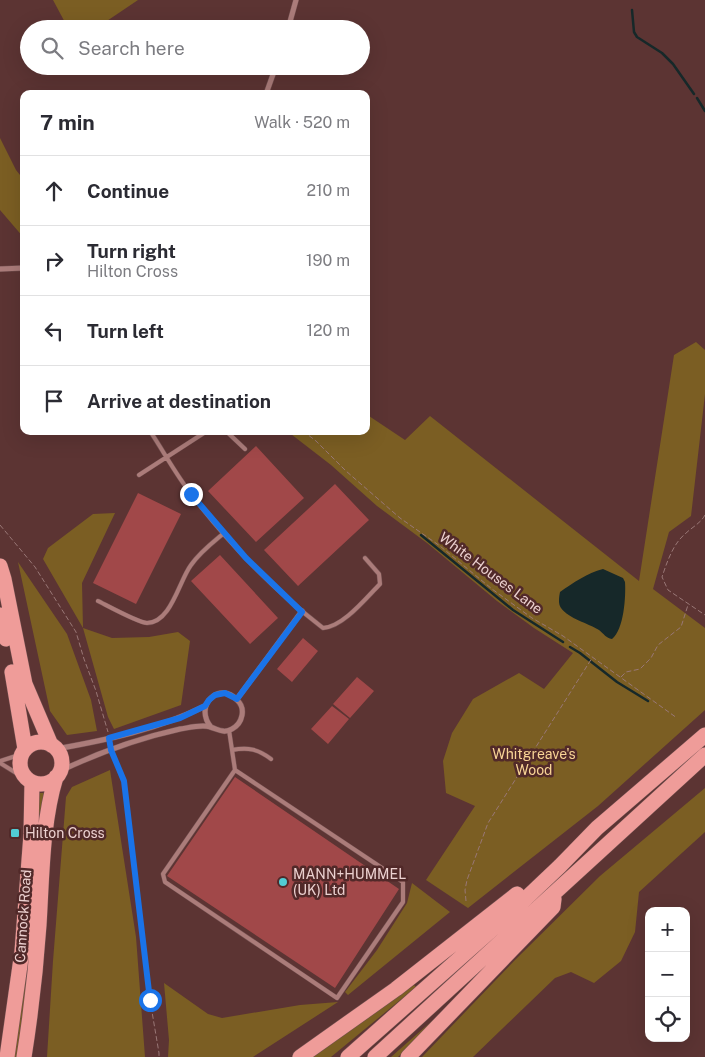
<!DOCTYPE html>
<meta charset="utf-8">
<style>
:root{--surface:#fff;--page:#f2f2f3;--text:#2b2b33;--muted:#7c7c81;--line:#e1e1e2}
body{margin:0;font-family:"Public Sans",sans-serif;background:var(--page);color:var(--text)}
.controls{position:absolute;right:15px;bottom:15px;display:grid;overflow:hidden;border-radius:10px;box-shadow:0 5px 20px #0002}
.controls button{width:45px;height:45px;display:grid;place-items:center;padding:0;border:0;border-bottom:1px solid var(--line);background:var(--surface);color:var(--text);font:25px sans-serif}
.stop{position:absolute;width:15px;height:15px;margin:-11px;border:4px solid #1a73e8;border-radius:50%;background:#fff}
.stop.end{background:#1a73e8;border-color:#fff;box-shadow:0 1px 5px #0008}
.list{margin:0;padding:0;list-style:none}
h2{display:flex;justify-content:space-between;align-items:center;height:65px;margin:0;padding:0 20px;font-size:21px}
h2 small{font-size:16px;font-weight:400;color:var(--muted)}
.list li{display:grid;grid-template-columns:32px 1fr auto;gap:15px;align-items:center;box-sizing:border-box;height:70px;padding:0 20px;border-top:1px solid var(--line)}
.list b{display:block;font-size:19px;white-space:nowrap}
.list p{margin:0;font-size:16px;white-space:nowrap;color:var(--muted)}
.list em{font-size:16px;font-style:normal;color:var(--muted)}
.icon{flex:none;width:28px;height:28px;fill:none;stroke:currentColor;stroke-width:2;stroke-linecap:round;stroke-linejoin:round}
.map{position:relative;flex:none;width:705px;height:1057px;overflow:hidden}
.search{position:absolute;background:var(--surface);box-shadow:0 5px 20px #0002;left:20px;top:20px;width:350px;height:55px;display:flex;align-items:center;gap:12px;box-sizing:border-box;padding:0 18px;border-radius:28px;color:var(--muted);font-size:19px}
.panel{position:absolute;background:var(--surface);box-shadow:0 5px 20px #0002;left:20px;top:90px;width:350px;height:345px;border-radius:10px}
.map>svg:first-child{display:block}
</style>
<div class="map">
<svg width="705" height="1057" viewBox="0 0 705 1057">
<rect width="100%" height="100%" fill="#5c3433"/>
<!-- green -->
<path fill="#7b5e23" d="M53,0H138L95,29L68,28Z
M0,138L16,170L24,180V238L0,210Z
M696,342L705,350V394L691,516L669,532L653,589L705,628V710L598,806L468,908L426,880L475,806L446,793L443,761L452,733L473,699L519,673L544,689L573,653L534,628L497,601L427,543L377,506L331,465L287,431H366V414L405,440L430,416L639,581L674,355Z
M115,513L82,583L83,628L112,638L149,637L178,632L190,641L181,705L114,729L108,717L83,628L43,559L48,548L93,514Z
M18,562L67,634L91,700L97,731L67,735L50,711Z
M110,770L136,937L145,1057H47L53,961L66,797L72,787Z
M705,788V832L639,892L635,932L621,961L594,983L571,972L555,978L473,1057H422L516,959L600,876Z
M36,793H46L19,1057H13Z
M412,883L450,912L348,995L345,992L377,950L407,903Z
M164,983L208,1014L222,1018L300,1005L338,1002L253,1057H168L169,1040Z
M414,985L416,987L331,1057H313Z
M433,1020L435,1021L398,1057H391Z"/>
<!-- water -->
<path fill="#162829" d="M603,569L623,578L625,582C626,596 624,630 612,639C606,638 604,634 599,630C588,623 569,619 561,608C558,604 559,597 560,592C573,583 587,573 603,569Z"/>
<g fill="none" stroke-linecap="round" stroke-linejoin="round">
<!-- stream -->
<path stroke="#162829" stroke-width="2.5" d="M632,10L634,32L637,37L662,53L673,64L694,94
M697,98L705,111
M421,535L513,610L563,642
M570,647L580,653L617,682L648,701"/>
</g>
<!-- building -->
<path fill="#a14849" d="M256,446L304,498L256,542L208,491Z
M335,484L369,520L298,586L264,550Z
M138,493L181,514L136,604L93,583Z
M220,555L278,618L250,644L191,581Z
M303,638L318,651L292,682L277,669Z
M357,677L374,691L350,718L333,704Z
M332,706L349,719L328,744L311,729Z
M235,777L399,889L335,988L167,876Z"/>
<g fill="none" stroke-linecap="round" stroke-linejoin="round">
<defs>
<path id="lane" d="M150,431C164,452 176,475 192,495C228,543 275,591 323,628C343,627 366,598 380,584L379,574L365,558
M226,431L245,449
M139,475L207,431
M98,601C108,606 139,623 147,623C171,623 179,581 191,565C200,552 212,543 224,533
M229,730L235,770L163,874L165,882L337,998L403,902V882L235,770
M232,750C248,747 258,749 271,759
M0,761L22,754
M0,763L26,779"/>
<path id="street" d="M288,29L296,0
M266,94L276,66
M0,269L24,268
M237,699L302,611
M56,749C107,740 159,729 205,706
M60,771C98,753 139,738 180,729C188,728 202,724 210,727C218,729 223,734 232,729C243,723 246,708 237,700C220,681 193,705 211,727"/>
<path id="highway" d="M0,566L4,579L25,684L51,745
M0,615L6,639
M12,672L25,749
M20 763a21 21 0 1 1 42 0a21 21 0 1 1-42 0Z
M7,1057L22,951L31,834L32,782
M24,1057C31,1013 36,969 39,925C42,877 42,822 56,777
M300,1057L396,989L517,894
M348,1057L504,919L560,866L597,828L705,735
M375,1057L705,755
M408,1057L553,907L554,899"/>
</defs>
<!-- lane casing -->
<use href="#lane" stroke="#745151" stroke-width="5"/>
<!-- street casing -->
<use href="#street" stroke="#745151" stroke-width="6"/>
<!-- highway casing -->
<use href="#highway" stroke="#745151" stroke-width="16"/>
<!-- path -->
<path stroke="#997776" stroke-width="1" stroke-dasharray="5 2.5" stroke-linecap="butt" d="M303,431L316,441L346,471L400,518L440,546L492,589L532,618L563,636L677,718
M705,515C700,524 692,527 685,534C673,544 667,562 662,577L668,590L705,615
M0,525L35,567L76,632L84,659L96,691L108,732
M621,677L626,672L640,669L651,658L658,645L681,627L688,605
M114,755L124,781L150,1000L159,1053V1057
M466,901L465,890L467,880L488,823L592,658"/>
<!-- lane -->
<use href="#lane" stroke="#ab7c7a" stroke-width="4"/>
<!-- street -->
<use href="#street" stroke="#ab7c7a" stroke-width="5"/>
<!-- highway -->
<use href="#highway" stroke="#ef9c99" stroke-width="15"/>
</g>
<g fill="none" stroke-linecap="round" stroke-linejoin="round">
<!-- route -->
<path stroke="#1a73e8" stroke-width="6" d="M150,1000L124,781L111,750L109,738L180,718L205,706L209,700L215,695L225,693L237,699L302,612L246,558L191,494"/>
</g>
<!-- markers -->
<g fill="#51ccd4" stroke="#512929" stroke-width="2">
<rect x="10" y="828" width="10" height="10" rx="2.5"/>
<circle cx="283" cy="882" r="5"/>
</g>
<g text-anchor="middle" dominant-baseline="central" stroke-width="5" stroke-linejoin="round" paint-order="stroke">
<!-- street labels -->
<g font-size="14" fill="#ecd1d0" stroke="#512929">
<text transform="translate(491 573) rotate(37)">White Houses Lane</text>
<text transform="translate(23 916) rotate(-86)">Cannock Road</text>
</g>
<!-- park labels -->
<g font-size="14" fill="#f9d596" stroke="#512929">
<text x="534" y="754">Whitgreave's<tspan x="534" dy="16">Wood</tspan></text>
</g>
<!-- poi labels -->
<g font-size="14" fill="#ecd1d0" stroke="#512929" text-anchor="start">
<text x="25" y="833">Hilton Cross</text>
<text x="293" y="874">MANN+HUMMEL<tspan x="293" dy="16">(UK) Ltd</tspan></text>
</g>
</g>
</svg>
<div class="controls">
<button>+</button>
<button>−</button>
<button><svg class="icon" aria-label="locate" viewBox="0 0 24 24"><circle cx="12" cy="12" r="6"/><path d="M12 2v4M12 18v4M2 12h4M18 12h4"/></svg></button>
</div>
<div class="stop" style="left:150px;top:1000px"></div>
<div class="stop end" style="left:191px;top:494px"></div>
<div class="search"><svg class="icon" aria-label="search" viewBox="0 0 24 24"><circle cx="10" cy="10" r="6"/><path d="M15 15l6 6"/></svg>Search here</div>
<section class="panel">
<h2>7 min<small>Walk · 520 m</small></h2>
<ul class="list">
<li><svg class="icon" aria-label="ahead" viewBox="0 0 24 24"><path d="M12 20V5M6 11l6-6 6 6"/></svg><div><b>Continue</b></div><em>210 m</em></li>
<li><svg class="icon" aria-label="right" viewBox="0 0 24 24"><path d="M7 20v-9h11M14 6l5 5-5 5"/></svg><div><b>Turn right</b><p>Hilton Cross</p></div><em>190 m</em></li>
<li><svg class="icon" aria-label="left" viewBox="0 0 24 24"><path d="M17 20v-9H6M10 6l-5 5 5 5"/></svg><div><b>Turn left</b></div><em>120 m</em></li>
<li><svg class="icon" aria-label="arrive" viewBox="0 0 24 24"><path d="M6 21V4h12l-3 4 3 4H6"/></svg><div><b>Arrive at destination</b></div></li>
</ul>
</section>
</div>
